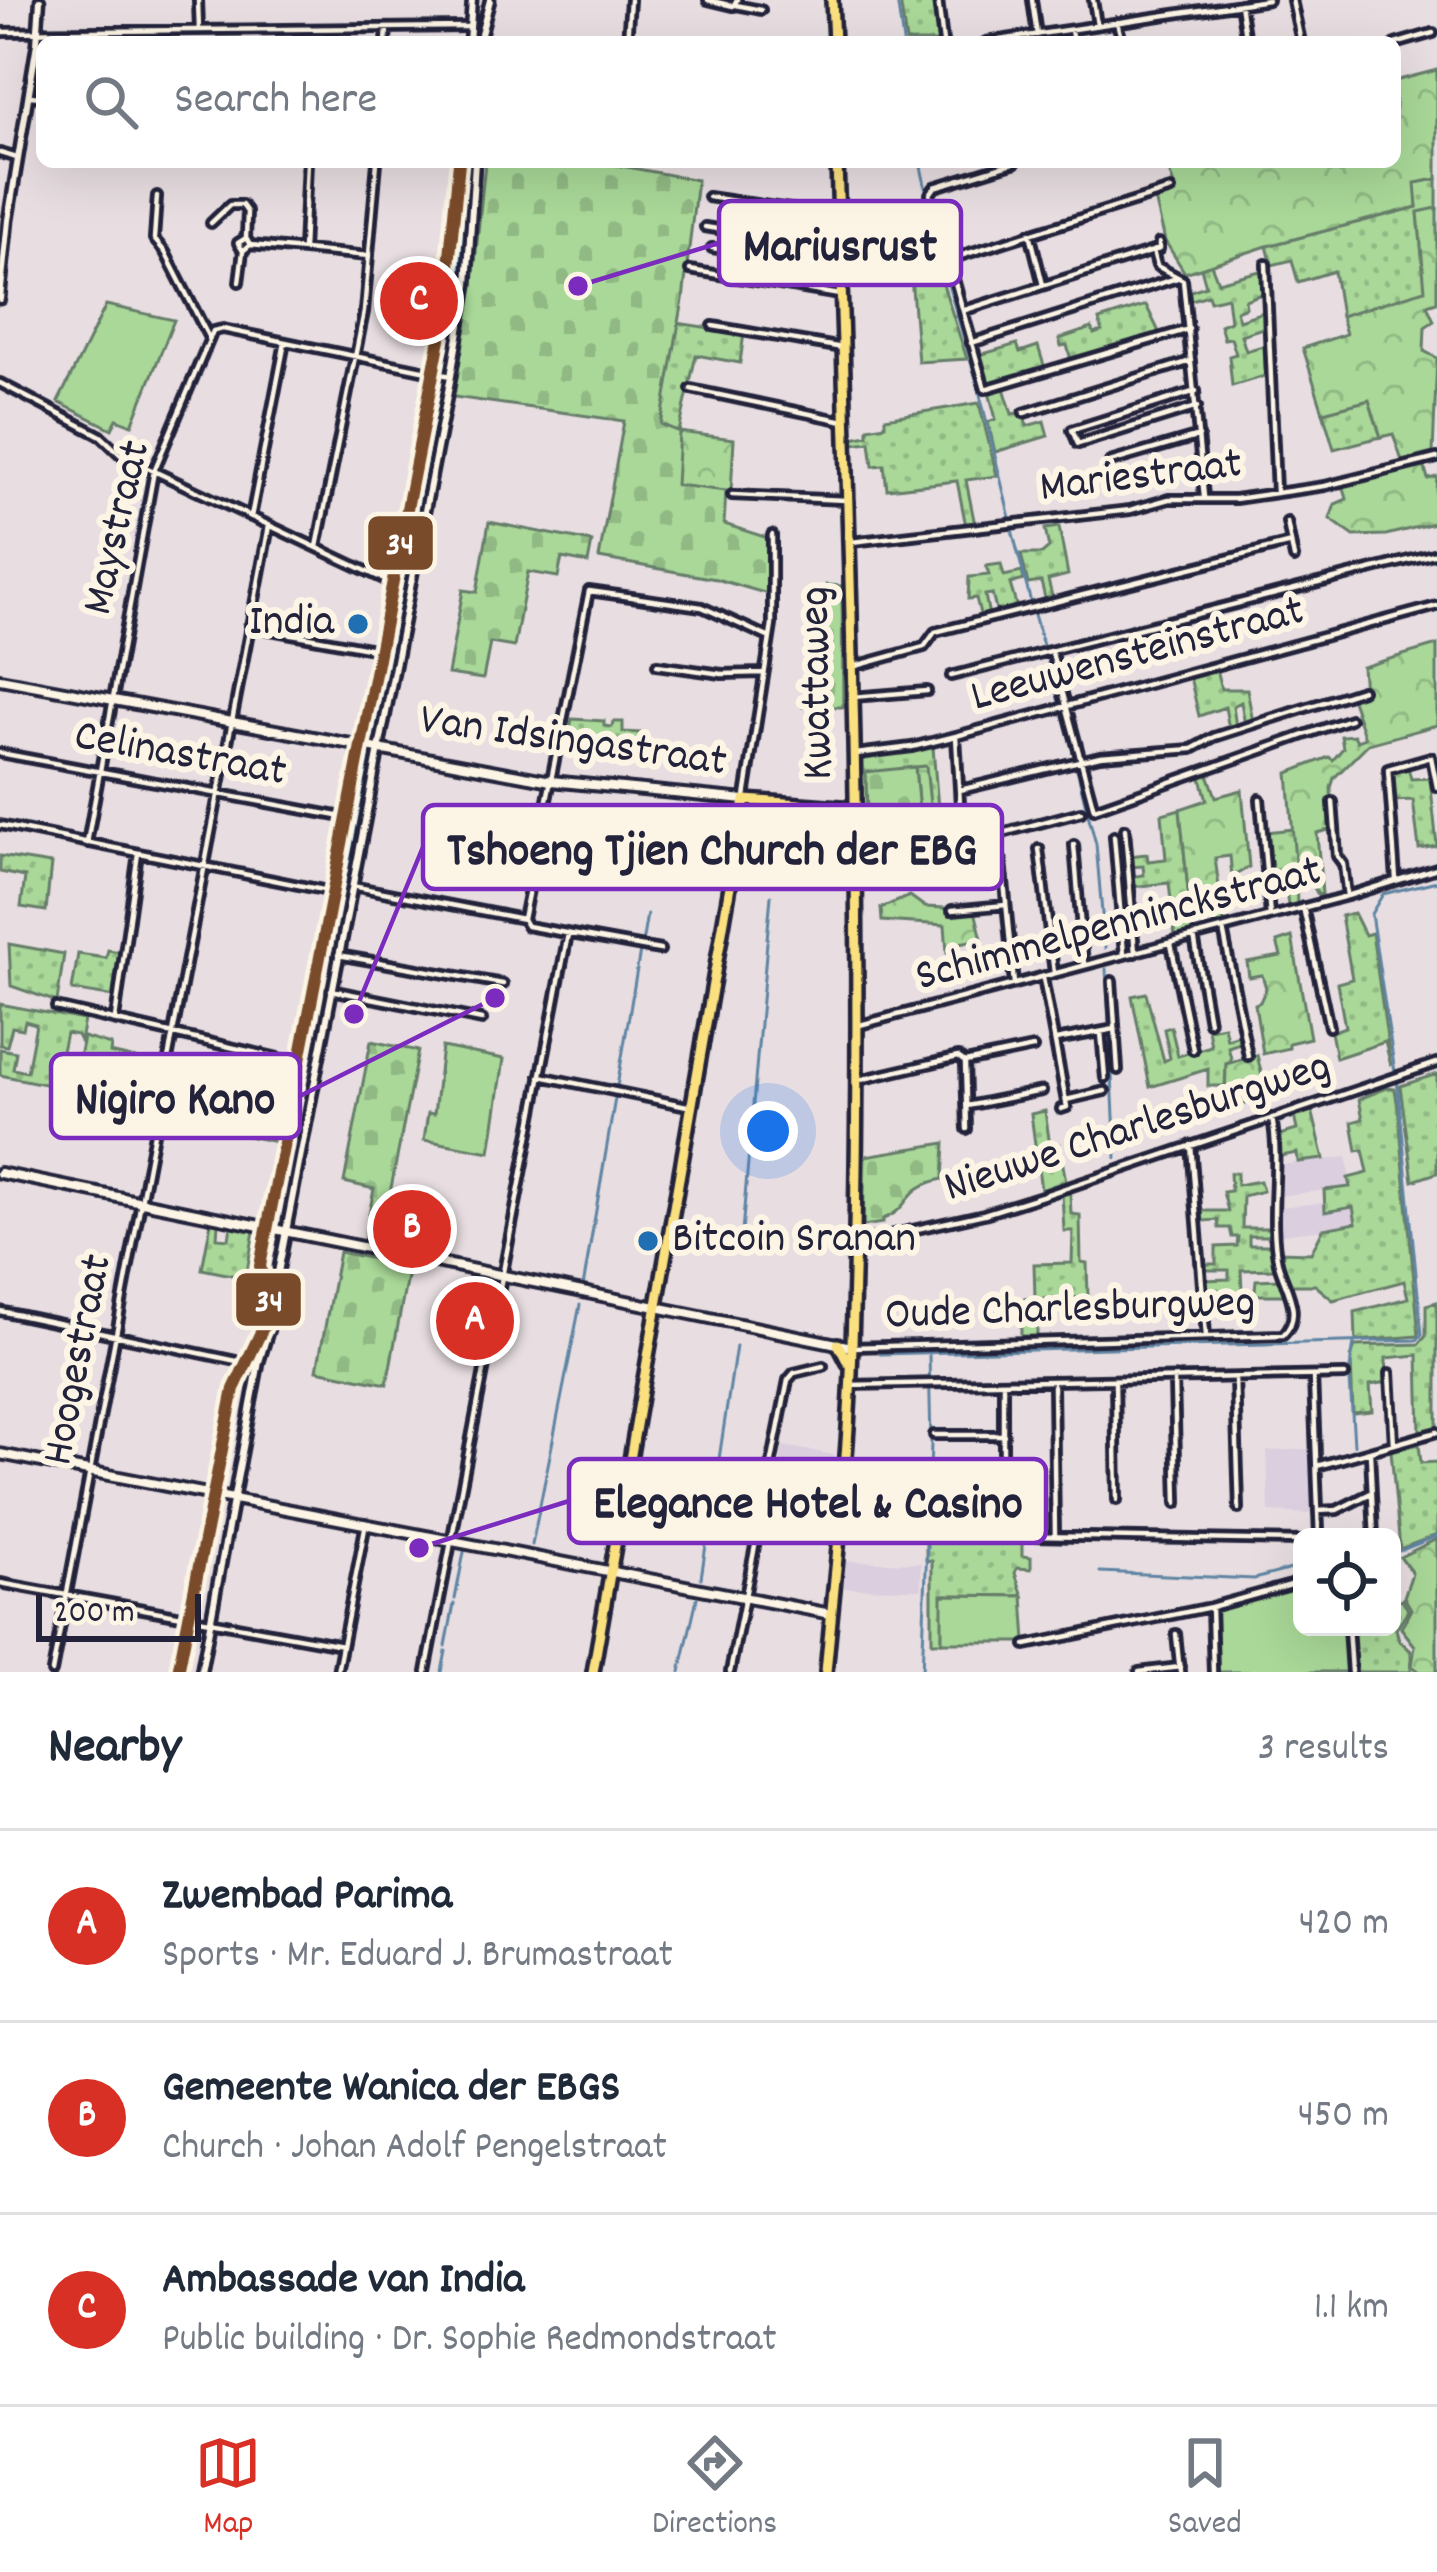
<!DOCTYPE html>
<meta charset="utf-8">
<style>
:root{--surface:#fff;--page:#f6f6f7;--text:#1f2937;--muted:#747a83;--line:#e0e1e3;--accent:#d93025}
body{margin:0;font-family:Dekko,sans-serif;background:var(--page);color:var(--text)}
.controls{position:absolute;right:36px;bottom:36px;display:grid;overflow:hidden;border-radius:18px;box-shadow:0 12px 48px #0002}
.controls button{width:108px;height:108px;display:grid;place-items:center;padding:0;border:0;border-bottom:3px solid var(--line);background:var(--surface);color:var(--text);font:60px sans-serif}
.scale{position:absolute;left:36px;bottom:30px;width:165px;box-sizing:border-box;padding-left:12px;border:6px solid #22223b;border-top:0;font-size:33px;line-height:42px;white-space:nowrap;color:#22223b;-webkit-text-stroke:9px #fcf5e5;paint-order:stroke}
.you{position:absolute;left:768px;top:1131px;width:42px;height:42px;margin:-30px;border:9px solid #fff;border-radius:50%;background:#1a73e8;box-shadow:0 0 0 18px #1a73e833}
.badge{display:grid;place-items:center;width:78px;height:78px;border-radius:50%;background:var(--accent);color:#fff;font-size:39px;font-weight:700}
.pin{position:absolute;translate:-50% -50%;border:6px solid #fff;box-shadow:0 3px 12px #0006}
.list{margin:0;padding:0;list-style:none}
h2{display:flex;justify-content:space-between;align-items:center;height:156px;margin:0;padding:0 48px;font-size:51px}
h2 small{font-size:39px;font-weight:400;color:var(--muted)}
.list li{display:grid;grid-template-columns:78px 1fr auto;gap:36px;align-items:center;box-sizing:border-box;height:192px;padding:0 48px;border-top:3px solid var(--line)}
.list b{display:block;font-size:45px;white-space:nowrap}
.list p{margin:0;font-size:39px;white-space:nowrap;color:var(--muted)}
.list em{font-size:39px;font-style:normal;color:var(--muted)}
.icon{flex:none;width:66px;height:66px;fill:none;stroke:currentColor;stroke-width:2;stroke-linecap:round;stroke-linejoin:round}
.map{position:relative;flex:none;width:1437px;height:1672px;overflow:hidden}
.search{position:absolute;background:var(--surface);box-shadow:0 12px 48px #0002;left:36px;right:36px;top:36px;height:132px;display:flex;align-items:center;gap:30px;box-sizing:border-box;padding:0 42px;border-radius:18px;color:var(--muted);font-size:45px}
.sheet{height:732px;background:var(--surface)}
nav{display:flex;justify-content:space-around;align-items:center;box-sizing:border-box;height:168px;border-top:3px solid var(--line);background:var(--surface);font-size:33px;color:var(--muted)}
nav a{display:grid;justify-items:center;gap:6px}
nav .on{color:var(--accent)}
.map>svg:first-child{display:block}
</style>
<div class="map">
<svg width="1437" height="1672" viewBox="0 0 1437 1672">
<defs>
<pattern id="grass-dots" width="8" height="8" patternUnits="userSpaceOnUse" patternTransform="scale(3)"><rect width="8" height="8" fill="#a9d898"/><path d="M2 2h.1M6 6h.1" fill="none" stroke="#91b984" stroke-width="1.8" stroke-linecap="round"/></pattern>
<pattern id="forest-crowns" width="20" height="18" patternUnits="userSpaceOnUse" patternTransform="scale(3)"><rect width="20" height="18" fill="#a9d898"/><path d="M2 6a3 3 0 1 1 6 0M12 15a3 3 0 1 1 6 0" fill="none" stroke="#91b984"/></pattern>
<pattern id="wetland-marsh" width="20" height="14" patternUnits="userSpaceOnUse" patternTransform="scale(3)"><rect width="20" height="14" fill="#a9d898"/><path d="M1 5h8M5 5V1M11 12h8M15 12V8" fill="none" stroke="#91b984"/></pattern>
<pattern id="cemetery-stones" width="16" height="16" patternUnits="userSpaceOnUse" patternTransform="scale(3)"><rect width="16" height="16" fill="#a9d898"/><path d="M2 7V4a2 2 0 0 1 4 0v3zM10 15v-3a2 2 0 0 1 4 0v3z" fill="#91b984"/></pattern>
</defs>
<rect width="100%" height="100%" fill="#e8dee1"/>
<filter id="ink" filterUnits="userSpaceOnUse"><feTurbulence type="fractalNoise" baseFrequency=".00833" numOctaves="2"/><feDisplacementMap in="SourceGraphic" scale="24" xChannelSelector="R" yChannelSelector="G"/><feConvolveMatrix kernelMatrix="1 2 1 2 8 2 1 2 1" color-interpolation-filters="sRGB"/></filter>
<g filter="url(#ink)">
<!-- built -->
<path fill="#dacedf" d="M1347,1157L1351,1187L1278,1196V1165Z
M1353,1200L1359,1225L1281,1234L1279,1207Z
M783,1446L835,1455L832,1490L778,1481Z
M1312,1449L1314,1514L1269,1512L1267,1451Z
M846,1561L921,1563V1589L844,1588Z"/>
<!-- grass -->
<path fill="url(#grass-dots)" stroke="#667d6a" stroke-width="3" d="M900,0H935L940,42H906Z
M1437,179V208L1418,213L1426,290L1341,316L1334,271L1298,282L1292,260L1272,265L1267,246L1417,207L1414,183Z
M1211,264L1218,282L1264,270L1265,293L1245,300L1246,307L1236,311L1239,320L1266,311V327L1241,335L1246,351L1266,345L1268,375L1232,386L1229,356L1236,354L1231,338L1224,339L1220,325L1230,321L1227,297L1210,301L1208,295L1188,301L1187,292L1206,286L1201,268Z
M939,272L967,359L918,362L911,276Z
M1146,305L1161,336L1072,364L1067,345L1061,346L1059,339L1092,328L1094,334L1102,331L1099,320Z
M677,323L744,333L740,363L696,355L679,432L661,425Z
M1017,344L1020,352L1038,346L1046,372L987,390L976,356Z
M1004,388L1012,414L1022,412L1027,426L1044,421L1048,436L995,452L988,422L996,419L989,392Z
M1369,400L1381,437L1334,449L1323,412Z
M979,403L997,476L966,480L975,525L966,526L957,481L887,489L884,465L873,466L870,442L852,444V438L868,435V428L885,425V418Z
M1059,527L1068,575L1048,580L1053,600L1046,602L1041,582L1028,584L1021,554H1042L1049,548L1045,529Z
M1001,564L1004,576L1022,572L1024,580L1010,584L1017,608L997,614L992,594L985,595L989,616L981,618L976,598L968,599L969,577L989,575L986,566Z
M1216,669L1221,689H1247L1253,722L1245,725L1241,702L1233,706L1236,727L1229,729L1225,707L1199,716L1190,677Z
M572,719L604,721V726L612,727L613,722H623V732L640,733L636,754L567,743Z
M933,747L943,870L927,877L924,874L937,870L866,773L868,866H863L860,760Z
M1408,767L1411,779L1430,778L1437,846L1419,849L1413,800L1393,801L1390,773Z
M1180,809L1192,932L1175,937L1169,883L1130,887L1129,877L1144,875L1143,866L1129,867L1128,856L1147,854L1148,861L1166,859L1162,814Z
M1294,829L1297,904L1288,906L1284,873L1269,875L1265,832Z
M0,856L51,864L46,911L21,907L25,877L0,872Z
M1354,913L1365,935L1372,933L1391,1066L1385,1042L1336,1058L1331,1032L1345,1027L1337,983L1352,979L1341,916Z
M9,944L64,954L57,1002L11,986Z
M108,950L121,952L115,997L72,990L78,954L106,958Z
M1146,993L1164,1061L1170,1058L1164,1029L1171,1027L1178,1056L1211,1046L1208,1029L1224,1026L1227,1039L1242,1034L1243,1042L1228,1047L1232,1062L1226,1064L1225,1086H1208V1069L1150,1087L1132,996Z
M0,1004L84,1020L80,1041L77,1035L66,1033L60,1060L51,1059L49,1085L0,1075V1049L16,1052L13,1069L27,1072L36,1024L25,1021L23,1029L12,1027L7,1046L0,1045Z
M83,1037L111,1045L110,1053L157,1064L153,1089L84,1075L78,1062Z
M1437,1074V1173L1413,1181L1400,1086Z
M1387,1088L1395,1089L1399,1115L1419,1336L1356,1341L1355,1312L1408,1298L1404,1281L1333,1300L1315,1285H1290L1280,1265L1279,1252L1311,1253L1323,1229L1356,1223L1353,1207L1325,1212L1324,1190L1350,1187L1348,1178L1368,1173L1363,1150L1357,1151L1352,1122L1363,1119L1359,1099Z
M240,1100L287,1110L281,1143L232,1133Z
M1312,1110L1324,1159L1298,1162L1297,1153L1276,1157V1136L1297,1130L1294,1116Z
M1045,1111L1050,1146L1059,1144L1066,1181L1041,1190L1031,1114Z
M1230,1173H1237V1185L1260,1181L1263,1191L1243,1196L1242,1228H1272L1273,1236H1249V1245H1272L1274,1269L1241,1270L1242,1290H1255L1256,1280L1279,1279L1286,1295H1205L1204,1280L1229,1279V1270H1204V1264H1216V1247L1237,1246L1238,1237H1232L1230,1228H1219L1218,1220L1203,1221L1202,1211H1228L1223,1192L1231,1191Z
M1070,1192L1071,1214L1080,1215L1081,1262L1087,1263L1088,1297L1045,1299V1322L1037,1323V1336H1021V1299L1035,1298L1034,1264L1072,1263L1073,1231H1064L1062,1194Z
M211,1222L218,1224L217,1238L229,1239L231,1226L254,1231L246,1278L202,1269Z
M1437,1302V1429L1420,1434L1418,1355L1386,1358L1388,1382L1370,1385L1372,1411L1353,1413L1351,1358L1355,1346L1419,1344L1426,1336V1305Z
M1419,1444L1421,1463L1437,1462V1535L1400,1549L1391,1451Z
M926,1529L992,1530L1000,1543H1022V1556L1031,1557V1569L1017,1568L1015,1573L1023,1596L943,1595L942,1642H932V1561L926,1560Z
M1402,1599L1408,1610L1396,1629L1399,1640L1411,1651V1672H1354L1350,1627H1392V1602Z"/>
<!-- forest -->
<path fill="url(#forest-crowns)" stroke="#667d6a" stroke-width="3" d="M1437,70V179L1415,183L1417,207L1267,246L1185,273L1165,241L1155,199L1176,192L1166,162H1316L1318,165L1395,162V81Z
M1437,208V302L1427,305L1434,321L1425,327L1424,351L1437,358L1433,453L1402,461L1393,434L1381,437L1369,400L1323,412L1303,348L1346,334L1341,316L1425,290L1418,212Z
M679,432L734,439L731,492L675,485Z
M1424,465L1428,479L1437,477L1434,523L1386,535L1354,536L1330,519L1335,504L1347,499L1343,484Z
M1437,645V725L1368,744L1334,778L1331,788L1333,829L1317,833L1322,894L1318,895L1310,880L1296,874L1288,773L1329,757L1333,760L1343,748L1341,736L1354,735L1357,741L1365,738L1351,697L1364,691L1362,667Z
M1207,771L1216,797L1242,790L1249,867L1232,877L1230,856L1215,858L1224,923L1215,925L1213,916L1191,921L1180,809L1207,800L1200,774Z
M910,896L925,907L946,908L947,913L975,911L982,939L959,943V953H947L945,925L882,921L881,908Z
M1292,937L1310,1038L1289,1043V1048L1263,1054L1255,1004L1260,1002L1266,988L1262,975L1249,977L1247,962L1281,956L1277,942Z
M1257,1055L1266,1093L1263,1103L1225,1105L1226,1064Z
M1437,1539V1672H1420L1412,1666L1415,1646L1401,1628L1411,1609L1404,1597L1412,1573L1400,1557Z"/>
<!-- wetland -->
<path fill="url(#wetland-marsh)" stroke="#667d6a" stroke-width="3" d="M926,766L937,870L916,876L907,864L919,813L915,767Z"/>
<!-- cemetery -->
<path fill="url(#cemetery-stones)" stroke="#667d6a" stroke-width="3" d="M485,162H600L697,180L683,300L661,424L679,432L676,485L726,491L724,524L768,538V594L716,579L599,558L624,421L454,397L475,262Z
M489,522L592,542L588,563L562,558L558,577L528,572L514,647L490,643L483,679L448,674L463,590L477,592Z
M826,585L842,586L843,707H803Z
M915,767L919,813L907,864L868,866L866,772Z
M371,1041L418,1051L380,1244L364,1240L374,1189L344,1182Z
M945,1143L943,1179C900,1188 914,1207 883,1219V1223L863,1226L865,1156Z
M339,1252L409,1266L387,1384L317,1370Z"/>
<!-- green -->
<path fill="#a9d898" stroke="#667d6a" stroke-width="3" d="M106,305L174,320L132,425L117,419L112,429L58,402Z
M442,1047L504,1059L490,1152L424,1140L428,1113L434,1114Z
M1302,1584V1627H1344L1347,1672H1213V1607L1265,1590Z
M942,1595L1023,1596L1026,1642H942Z"/>
<g fill="none" stroke-linecap="round" stroke-linejoin="round">
<!-- stream -->
<path stroke="#5f84a3" stroke-width="3" d="M897,0L903,42
M1392,42L1437,29
M920,162L942,264
M944,271L977,382L1010,518
M1333,481L1437,454
M1011,526L1031,603
M1033,611L1044,649
M1047,659L1059,702
M1062,712L1074,755
M1076,765L1086,806
M1088,814L1096,844L1105,948
M767,939L771,896
M642,944L647,914
M1106,969L1109,1023
M1110,1033L1116,1158
M1395,1072L1371,914L1383,894L1437,881
M742,1232L767,942
M583,1287L640,951
M880,1354L1417,1340L1422,1335L1397,1079
M1350,1369L1354,1343
M1350,1380L1354,1445
M1433,1438L1437,1437
M1373,1455L1428,1440
M1324,1519L1325,1537
M928,1528H992
M708,1532L736,1346
M532,1545L580,1305
M1399,1551L1437,1536
M1100,1572L1254,1579L1302,1566
M701,1578L706,1545
M455,1599L465,1547
M446,1646L454,1604
M442,1672L446,1651
M680,1672L697,1598
M922,1672L931,1444L929,1355"/>
<!-- canal -->
<path stroke="#88c5e8" stroke-width="6" d="M460,265L467,162
M445,363L459,276
M371,742L442,382
M344,880L369,754"/>
<defs>
<path id="minor" d="M198,0L199,30
M708,0L733,6L737,0
M938,0L943,42
M1032,0L1037,35
M1093,0L1097,25
M1292,0L1301,42
M1240,4L1246,42
M736,5L761,10
M1117,22L1122,42
M1071,30L1073,42
M0,32L468,27
M565,36L594,42
M386,42L387,29
M627,42L630,0
M986,42L1268,0
M1395,44L1433,33
M29,96L42,97
M0,153L17,158
M1016,162L935,187L930,194L985,389L1189,329
M157,196L154,239L165,252L209,338
M708,197L838,216
M211,223L230,205H242L247,212L246,238L250,245L243,251L238,243L246,238
M705,227L839,249
M1030,233L1043,285
M250,245L369,256
M712,248L839,267
M303,250L307,162
M1153,251L1157,266L1183,280L1204,497
M950,259L1171,190
M1266,264L1276,492
M690,270L840,295
M840,280L953,267
M239,282L243,251
M965,310L1153,251L1159,249V243
M713,326L843,348
M971,343L1177,278
M0,383L101,436L122,456L394,584
M691,389L844,421
M1196,391L1072,430L1078,444L1197,407
M1024,413L1191,361
M1110,462L1199,436
M732,495L846,500
M251,517L285,342
M1287,522L1294,558
M851,542L1130,510L1169,499H1235L1325,486L1437,458
M317,547L364,312L377,162
M249,626L379,650
M1052,653L1094,809L1350,719
M657,665L722,674L763,673
M852,667L924,647L935,632L1291,543
M951,676L1437,553
M852,697L927,691
M956,736L963,856
M0,753L348,818
M856,754L912,747L956,736L1437,606
M960,790L1100,756L1192,749L1214,737L1362,690
M745,797L772,625V535
M1260,799L1270,916
M1333,802L1337,856L1343,864L1347,896
M0,825L333,892
M1125,829L1135,953
M1114,836L1124,955
M87,843L154,471L213,331L223,329L451,376
M965,843L1081,812
M1074,845L1084,965
M1039,849L1054,973
M1002,861L1014,984
M1396,879L1388,769L1431,757L1437,787
M352,886L523,919L527,926L660,950
M1303,907L1329,1027
M952,910L1006,905
M523,919L589,591L702,607L768,637
M1223,929L1248,1056
M1194,936L1209,1022
M1171,944L1193,1050
M338,955L503,984
M1043,978L1067,1107L1061,1109
M1112,981L1118,1070
M331,990L482,1020
M56,1007L300,1063
M115,1019L138,853
M856,1026L1347,896L1437,868
M1101,1032L1105,1078
M1056,1040L1115,1029
M965,1063L967,1129
M540,1076L692,1107
M859,1080L958,1057L965,1062L1033,1048
M1066,1100L1105,1091
M967,1106L1042,1091
M1191,1145L1206,1336
M854,1243L984,1214L1042,1196L1437,1063
M0,1311L246,1363
M852,1347L1283,1335C1305,1314 1284,1287 1278,1263C1268,1216 1281,1165 1272,1118
M1390,1373L1394,1444
M1313,1376L1319,1537
M1235,1378L1239,1509
M1174,1380L1177,1503
M1115,1382L1117,1500
M849,1385L1345,1375
M1053,1386L1055,1536
M934,1435H1004
M1370,1453L1374,1537
M1317,1466L1437,1432
M934,1483L1003,1481V1384
M1318,1511L1337,1510L1371,1493
M1033,1536L1302,1541
M0,1583L342,1645
M1211,1607L1213,1672
M1348,1627L1351,1672
M1176,1634L1180,1672
M1026,1645L1211,1607L1302,1582
M52,1672L269,526
M337,1672L366,1523
M426,1672L568,934
M730,1672L788,1380L794,1373L823,1366
M1139,1672L1180,1667"/>
<path id="tertiary" d="M469,42L472,0
M479,42L490,0
M0,299L8,220L37,43L40,0
M178,1672L234,1389L268,1317L269,1298L260,1266L444,318L459,162
M201,1672L259,1362L274,1312L275,1288L451,376L467,285L475,162"/>
<path id="secondary" d="M0,679L551,781L745,800
M0,1173L852,1347
M0,1454L831,1614"/>
<path id="primary" d="M832,0L834,42
M838,1344L848,1363
M593,1672L745,800L855,808
M826,1672C836,1564 849,1454 852,1345C865,951 850,556 837,162"/>
</defs>
<!-- minor casing -->
<use href="#minor" stroke="#22223b" stroke-width="14"/>
<!-- tertiary casing -->
<use href="#tertiary" stroke="#22223b" stroke-width="15"/>
<!-- secondary casing -->
<use href="#secondary" stroke="#22223b" stroke-width="16"/>
<!-- primary casing -->
<use href="#primary" stroke="#22223b" stroke-width="18"/>
<!-- minor -->
<use href="#minor" stroke="#fcf5e5" stroke-width="4.5"/>
<!-- tertiary -->
<use href="#tertiary" stroke="#fcf5e5" stroke-width="6"/>
<!-- secondary -->
<use href="#secondary" stroke="#fcf5e5" stroke-width="8"/>
<!-- primary -->
<use href="#primary" stroke="#fbe080" stroke-width="9"/>
<defs>
<path id="bus-1" d="M178,1672L234,1389L268,1317L269,1298L260,1266L444,318L459,162"/>
</defs>
<!-- bus-1 casing -->
<use href="#bus-1" stroke="#fcf5e5" stroke-width="21"/>
<!-- bus-1 -->
<use href="#bus-1" stroke="#7a4b2a" stroke-width="12"/>
</g>
</g>
<!-- markers -->
<g fill="#1f6fb2" stroke="#fcf5e5" stroke-width="4.5">
<circle cx="358" cy="624" r="12"/>
<circle cx="648" cy="1241" r="12"/>
</g>
<g text-anchor="middle" dominant-baseline="central" stroke-width="12" stroke-linejoin="round" paint-order="stroke">
<!-- street labels -->
<g font-size="45" fill="#22223b" stroke="#fcf5e5">
<text transform="translate(1141 478) rotate(-7)">Mariestraat</text>
<text transform="translate(119 528) rotate(-77)">Maystraat</text>
<text transform="translate(1138 656) rotate(-15)">Leeuwensteinstraat</text>
<text transform="translate(819 683) rotate(-91)">Kwattaweg</text>
<text transform="translate(573 743) rotate(8)">Van Idsingastraat</text>
<text transform="translate(180 756) rotate(10)">Celinastraat</text>
<text transform="translate(1119 926) rotate(-15)">Schimmelpenninckstraat</text>
<text transform="translate(1138 1129) rotate(-18)">Nieuwe Charlesburgweg</text>
<text transform="translate(1070 1311) rotate(-2)">Oude Charlesburgweg</text>
<text transform="translate(80 1360) rotate(-79)">Hoogestraat</text>
</g>
<!-- poi labels -->
<g font-size="45" fill="#22223b" stroke="#fcf5e5" text-anchor="end">
<text x="334" y="624">India</text>
<text x="672" y="1241" text-anchor="start">Bitcoin Sranan</text>
</g>
</g>
<!-- callouts -->
<path fill="none" stroke="#7b2cbf" stroke-width="4.5" d="M578 286L719 243M354 1014L423 847M495 998L300 1096M419 1548L569 1501"/>
<g fill="#7b2cbf" stroke="#fcf5e5" stroke-width="4.5">
<circle cx="578" cy="286" r="12"/>
<circle cx="354" cy="1014" r="12"/>
<circle cx="495" cy="998" r="12"/>
<circle cx="419" cy="1548" r="12"/>
</g>
<g fill="#fcf5e5" stroke="#7b2cbf" stroke-width="4.5">
<rect x="719" y="201" width="242" height="84" rx="12"/>
<rect x="423" y="805" width="579" height="84" rx="12"/>
<rect x="51" y="1054" width="249" height="84" rx="12"/>
<rect x="569" y="1459" width="477" height="84" rx="12"/>
</g>
<g font-size="48" text-anchor="middle" font-weight="bold" fill="#22223b">
<text x="840" y="260">Mariusrust</text>
<text x="712" y="864">Tshoeng Tjien Church der EBG</text>
<text x="175" y="1113">Nigiro Kano</text>
<text x="808" y="1517">Elegance Hotel &amp; Casino</text>
</g>
<g stroke="#fcf5e5" stroke-width="4.5">
<rect x="366" y="514" width="69" height="58" rx="12" fill="#7a4b2a"/>
<rect x="234" y="1271" width="69" height="57" rx="12" fill="#7a4b2a"/>
</g>
<g font-size="33" text-anchor="middle" font-weight="bold" fill="#fff">
<text x="400" y="554">34</text>
<text x="269" y="1311">34</text>
</g>
</svg>
<div class="controls">
<button><svg class="icon" aria-label="locate" viewBox="0 0 24 24"><circle cx="12" cy="12" r="6"/><path d="M12 2v4M12 18v4M2 12h4M18 12h4"/></svg></button>
</div>
<div class="scale">200 m</div>
<div class="you"></div>
<div class="pin badge" style="left:475px;top:1321px">A</div>
<div class="pin badge" style="left:412px;top:1229px">B</div>
<div class="pin badge" style="left:419px;top:301px">C</div>
<div class="search"><svg class="icon" aria-label="search" viewBox="0 0 24 24"><circle cx="10" cy="10" r="6"/><path d="M15 15l6 6"/></svg>Search here</div>
</div>
<section class="sheet">
<h2>Nearby<small>3 results</small></h2>
<ul class="list">
<li><span class="badge">A</span><div><b>Zwembad Parima</b><p>Sports · Mr. Eduard J. Brumastraat</p></div><em>420 m</em></li>
<li><span class="badge">B</span><div><b>Gemeente Wanica der EBGS</b><p>Church · Johan Adolf Pengelstraat</p></div><em>450 m</em></li>
<li><span class="badge">C</span><div><b>Ambassade van India</b><p>Public building · Dr. Sophie Redmondstraat</p></div><em>1.1 km</em></li>
</ul>
</section>
<nav>
<a class="on"><svg class="icon" aria-label="map" viewBox="0 0 24 24"><path d="M3 6l6-2 6 2 6-2v14l-6 2-6-2-6 2zM9 4v14M15 6v14"/></svg>Map</a>
<a><svg class="icon" aria-label="directions" viewBox="0 0 24 24"><path d="M12 3l9 9-9 9-9-9zM9 14v-3h6M13 9l2 2-2 2"/></svg>Directions</a>
<a><svg class="icon" aria-label="saved" viewBox="0 0 24 24"><path d="M7 4h10v16l-5-4-5 4z"/></svg>Saved</a>
</nav>
